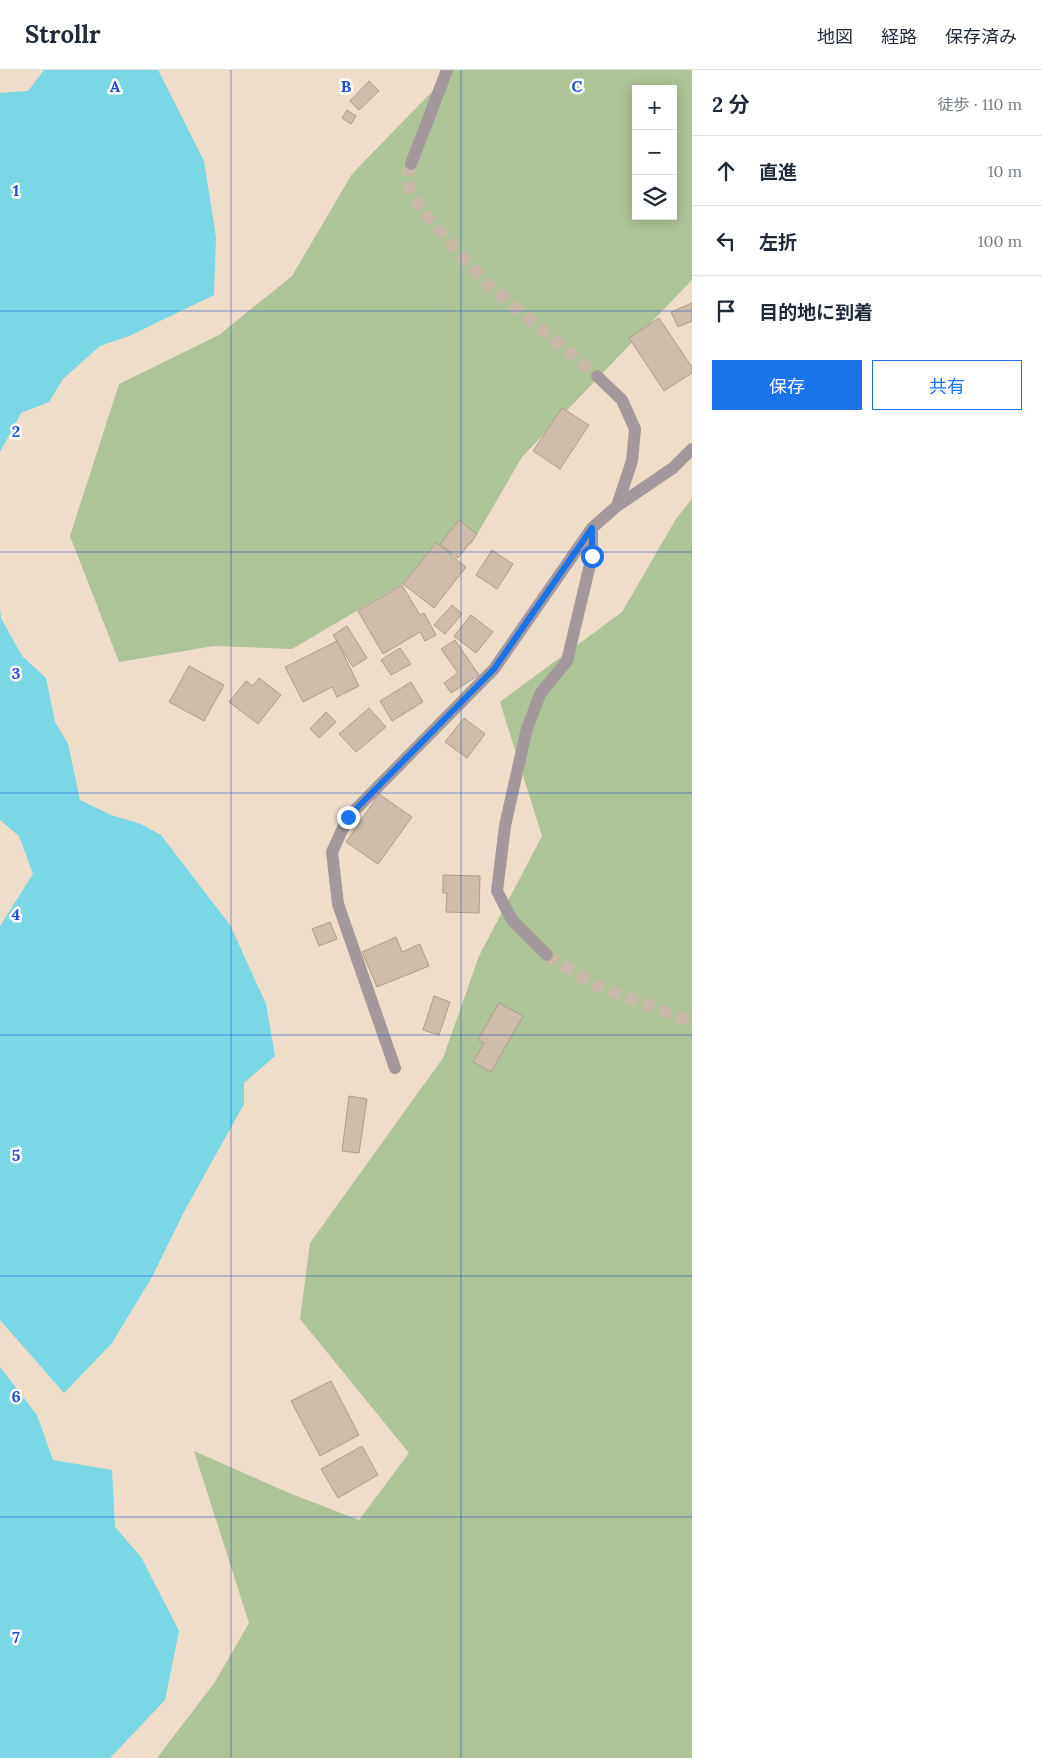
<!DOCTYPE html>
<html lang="ja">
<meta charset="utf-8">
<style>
:root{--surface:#fff;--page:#f2f2f3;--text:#1f2937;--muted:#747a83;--line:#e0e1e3;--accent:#1a73e8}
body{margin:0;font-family:Lora,"Noto Sans JP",serif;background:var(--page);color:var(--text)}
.controls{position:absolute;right:15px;top:15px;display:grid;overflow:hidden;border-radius:0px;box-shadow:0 2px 12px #0003}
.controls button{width:45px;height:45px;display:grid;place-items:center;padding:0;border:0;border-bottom:1px solid var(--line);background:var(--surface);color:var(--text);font:25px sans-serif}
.stop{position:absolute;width:15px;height:15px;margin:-11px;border:4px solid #1a73e8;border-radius:50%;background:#fff}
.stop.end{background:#1a73e8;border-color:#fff;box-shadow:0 1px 5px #0008}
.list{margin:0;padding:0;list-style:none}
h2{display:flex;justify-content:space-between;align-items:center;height:65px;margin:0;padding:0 20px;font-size:21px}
h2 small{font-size:16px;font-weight:400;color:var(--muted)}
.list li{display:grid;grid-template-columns:32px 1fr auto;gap:15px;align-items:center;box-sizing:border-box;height:70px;padding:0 20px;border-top:1px solid var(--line)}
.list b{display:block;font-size:19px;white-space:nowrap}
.list em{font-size:16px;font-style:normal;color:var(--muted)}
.actions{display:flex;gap:10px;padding:15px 20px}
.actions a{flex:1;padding:11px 0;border:1px solid var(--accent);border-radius:0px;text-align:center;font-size:18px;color:var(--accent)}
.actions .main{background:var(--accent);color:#fff}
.icon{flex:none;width:28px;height:28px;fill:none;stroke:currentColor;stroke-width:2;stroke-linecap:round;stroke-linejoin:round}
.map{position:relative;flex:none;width:692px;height:1688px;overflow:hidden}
header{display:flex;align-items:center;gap:30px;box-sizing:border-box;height:70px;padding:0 25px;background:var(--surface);border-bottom:1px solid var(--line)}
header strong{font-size:24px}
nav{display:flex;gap:28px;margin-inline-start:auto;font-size:18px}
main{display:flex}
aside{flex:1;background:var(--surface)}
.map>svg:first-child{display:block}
</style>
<header>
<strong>Strollr</strong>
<nav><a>地図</a><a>経路</a><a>保存済み</a></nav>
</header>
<main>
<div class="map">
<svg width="692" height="1688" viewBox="0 0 692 1688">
<rect width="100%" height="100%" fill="#eeddc9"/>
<!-- green -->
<path fill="#aec396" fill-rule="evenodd" d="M453,0H692V210L522,387L472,473L292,579L214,576L119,592L70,466L119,314L219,265L292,206L352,104ZM636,19H673V146H636Z
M692,429V1688H157L215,1612L249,1553L194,1381L289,1423L359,1450L409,1383L300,1249L310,1173L443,988L479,886L542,766L500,632L622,542L676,449Z"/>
<!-- water -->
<path fill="#7ad7e6" d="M44,0H158L204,91L216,167L214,225L129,266L100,276L63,309L49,332L21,343L0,382V23L28,21Z
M0,537L1,548L22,586L46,608L55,652L68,674L80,730L111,745L141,754L161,765L230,855L266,934L275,986L244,1013V1034L186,1138L152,1207L112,1273L64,1323L0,1250V856L33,804L19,766L0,750Z
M0,1297L37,1345L53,1390L112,1400L115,1457L141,1487L179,1561L165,1630L110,1688H0Z"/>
<!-- building -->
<path fill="#cdbca9" stroke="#ad9d8b" d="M369,11L379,21L359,40L350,31Z
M347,40L356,46L351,54L342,48Z
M692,233V251L678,257L671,242Z
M659,248L692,297V303L664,321L629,268Z
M562,338L589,355L560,399L533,381Z
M459,450L477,464L458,488L440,474Z
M436,473L466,497L434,538L403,514Z
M492,480L513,494L497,519L476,505Z
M402,515L420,545L424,543L436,565L425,571L420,562L383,584L358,541Z
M452,535L462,544L445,564L434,555Z
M471,545L493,562L476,583L454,566Z
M347,556L367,588L353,597L333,565Z
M455,570L479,605L451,623L444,613L458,603L441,579Z
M337,571L359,616L337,627L332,617L303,632L285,597Z
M400,578L411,594L391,605L381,590Z
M189,596L224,615L204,651L169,632Z
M259,608L281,625L258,654L229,632L246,611L253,616Z
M411,612L423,632L392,651L380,631Z
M369,638L386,657L356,682L339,664Z
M326,642L336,652L319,668L310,659Z
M464,648L485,664L467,688L445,672Z
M379,724L412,747L378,794L346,772Z
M443,805L480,806L479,843L446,842L447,823H443Z
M330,852L337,869L319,876L312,859Z
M396,867L402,882L420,874L429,896L377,917L362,882Z
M434,926L450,932L439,965L423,960Z
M499,933L523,946L491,1002L473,992L484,973L478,970Z
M349,1026L367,1029L359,1083L342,1081Z
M331,1311L359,1365L320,1386L291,1331Z
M362,1376L378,1405L338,1428L321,1399Z"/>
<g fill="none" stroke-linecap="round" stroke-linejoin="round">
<!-- minor-tunnel -->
<path stroke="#c8b9a7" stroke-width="12" stroke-dasharray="12 6" stroke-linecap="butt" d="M411,94L408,105L409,118L425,144L486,213L597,306
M547,885L595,915L692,952"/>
<!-- minor -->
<path stroke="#a3989c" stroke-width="12" d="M411,94L447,0
M597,306L622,330L635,359L632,391L617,436
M547,885L512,850L497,821L505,756L526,662L540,624L567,591L592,486V458
M395,998L338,834L332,782L348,747L494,599L592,458L617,436L673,398L692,379"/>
</g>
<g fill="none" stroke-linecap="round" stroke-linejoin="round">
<!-- route -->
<path stroke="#1a73e8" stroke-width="6" d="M348,747L494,599L592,458V486"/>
</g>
<!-- grid -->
<path fill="none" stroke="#1d4ed8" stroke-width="1" stroke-opacity="0.55" d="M231,0V1688M461,0V1688M0,241H692M0,482H692M0,723H692M0,965H692M0,1206H692M0,1447H692"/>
<g font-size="16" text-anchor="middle" font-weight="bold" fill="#1d4ed8" stroke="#fff" stroke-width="5" stroke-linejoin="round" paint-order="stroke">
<text x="115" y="22">A</text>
<text x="346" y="22">B</text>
<text x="577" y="22">C</text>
<text x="16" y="126">1</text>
<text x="16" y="367">2</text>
<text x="16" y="609">3</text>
<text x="16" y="850">4</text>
<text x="16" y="1091">5</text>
<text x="16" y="1332">6</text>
<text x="16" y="1573">7</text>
</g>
</svg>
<div class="controls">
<button>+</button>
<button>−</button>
<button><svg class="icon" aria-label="layers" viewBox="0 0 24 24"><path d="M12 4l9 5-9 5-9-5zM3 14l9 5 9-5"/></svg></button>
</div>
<div class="stop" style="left:592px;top:486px"></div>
<div class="stop end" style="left:348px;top:747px"></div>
</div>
<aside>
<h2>2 分<small>徒歩 · 110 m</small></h2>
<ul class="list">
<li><svg class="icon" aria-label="ahead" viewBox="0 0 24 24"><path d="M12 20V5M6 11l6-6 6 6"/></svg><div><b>直進</b></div><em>10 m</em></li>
<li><svg class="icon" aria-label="left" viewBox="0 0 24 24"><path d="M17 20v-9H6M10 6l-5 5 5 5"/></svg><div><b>左折</b></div><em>100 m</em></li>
<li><svg class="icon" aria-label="arrive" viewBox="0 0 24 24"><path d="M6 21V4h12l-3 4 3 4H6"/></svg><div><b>目的地に到着</b></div></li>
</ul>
<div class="actions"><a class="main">保存</a><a>共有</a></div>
</aside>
</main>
